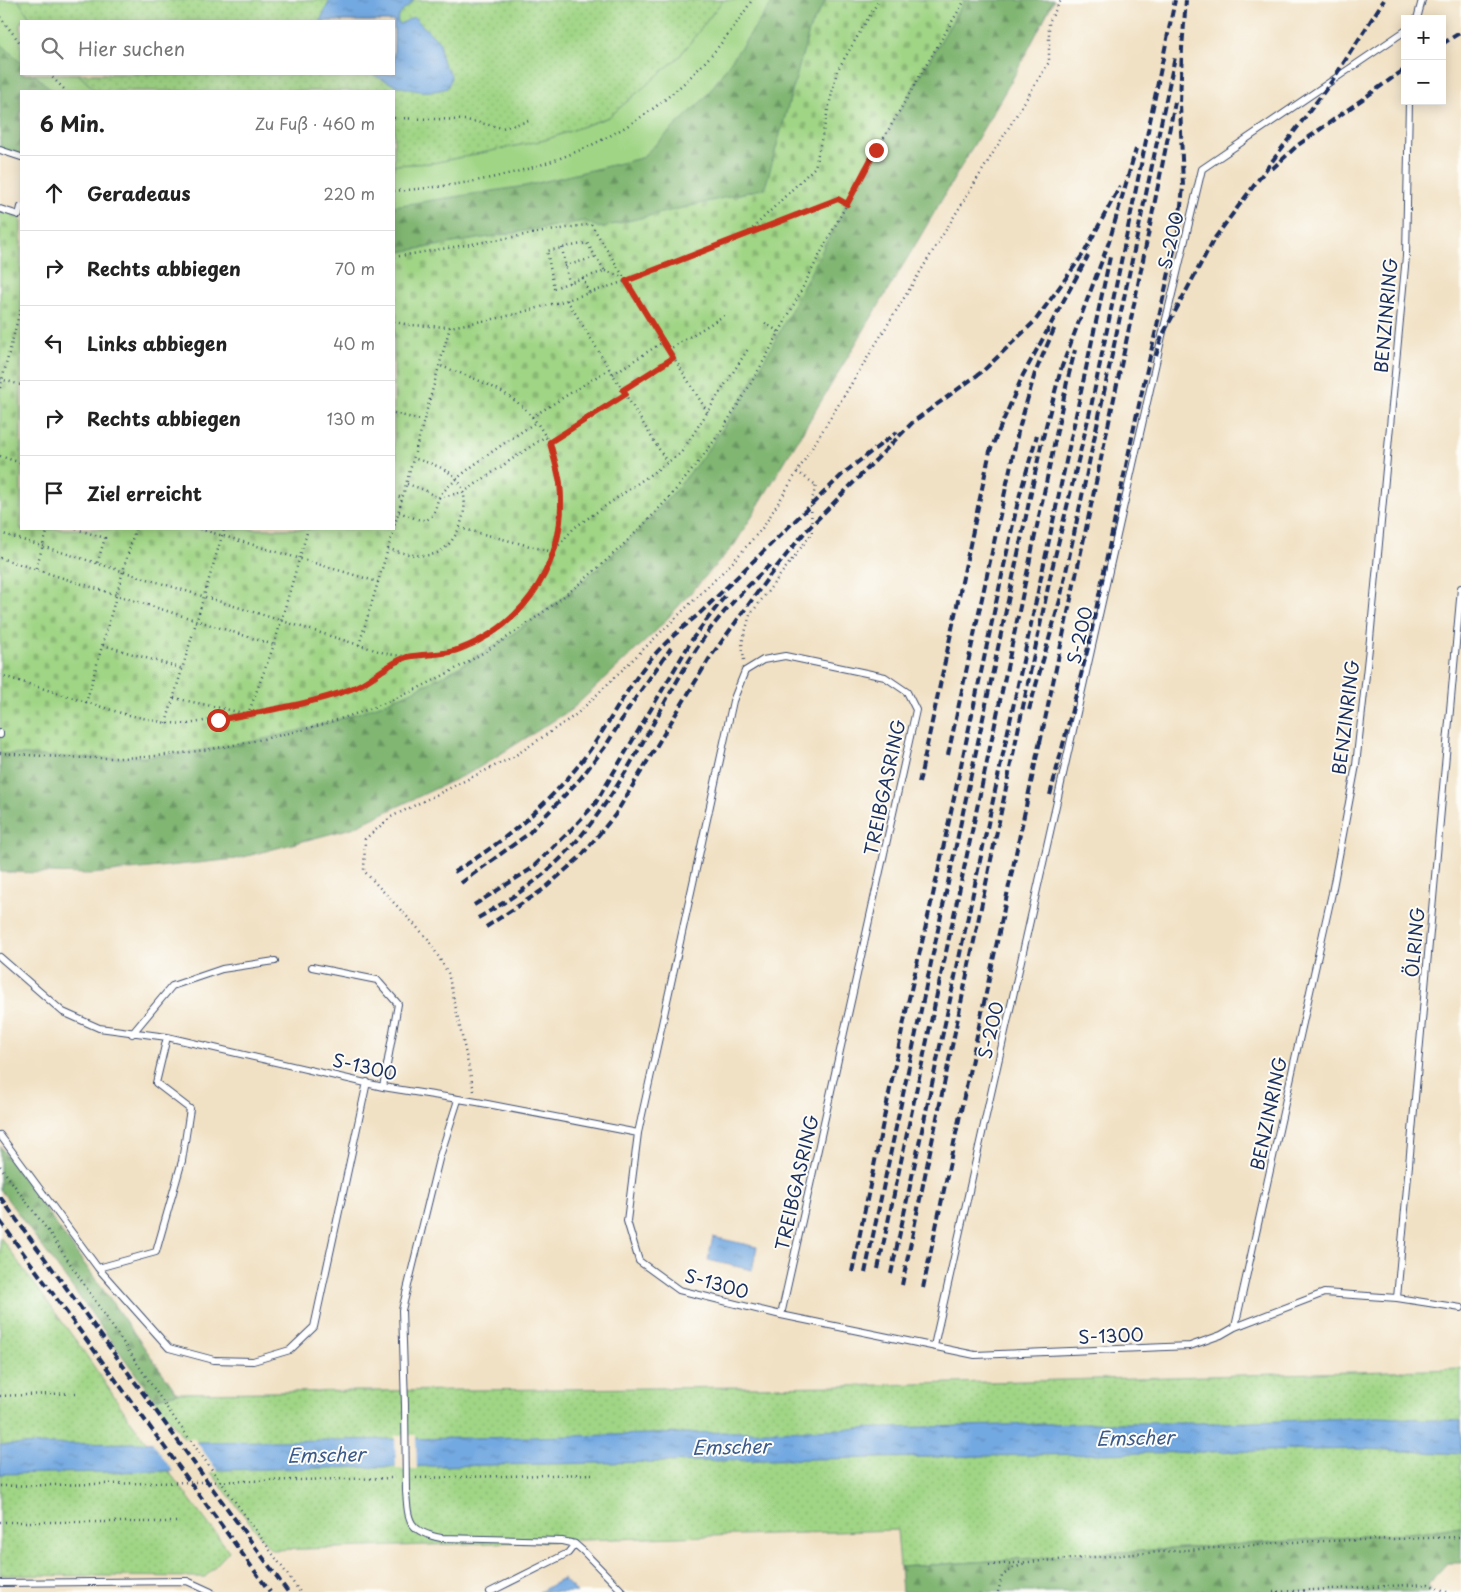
<!DOCTYPE html>
<html lang="de">
<meta charset="utf-8">
<style>
:root{--surface:#fff;--page:#f2f2f2;--text:#222;--muted:#767676;--line:#e0e0e0}
body{margin:0;font-family:"Playpen Sans",sans-serif;background:var(--page);color:var(--text)}
.controls{position:absolute;right:15px;top:15px;display:grid;overflow:hidden;border-radius:0px;box-shadow:0 2px 12px #0003}
.controls button{width:45px;height:45px;display:grid;place-items:center;padding:0;border:0;border-bottom:1px solid var(--line);background:var(--surface);color:var(--text);font:25px sans-serif}
.stop{position:absolute;width:15px;height:15px;margin:-11px;border:4px solid #c8321e;border-radius:50%;background:#fff}
.stop.end{background:#c8321e;border-color:#fff;box-shadow:0 1px 5px #0008}
.list{margin:0;padding:0;list-style:none}
h2{display:flex;justify-content:space-between;align-items:center;height:65px;margin:0;padding:0 20px;font-size:21px}
h2 small{font-size:16px;font-weight:400;color:var(--muted)}
.list li{display:grid;grid-template-columns:32px 1fr auto;gap:15px;align-items:center;box-sizing:border-box;height:75px;padding:0 20px;border-top:1px solid var(--line)}
.list b{display:block;font-size:19px;white-space:nowrap}
.list em{font-size:16px;font-style:normal;color:var(--muted)}
.icon{flex:none;width:28px;height:28px;fill:none;stroke:currentColor;stroke-width:2;stroke-linecap:round;stroke-linejoin:round}
.map{position:relative;flex:none;width:1461px;height:1592px;overflow:hidden}
.search{position:absolute;background:var(--surface);box-shadow:0 2px 12px #0003;left:20px;top:20px;width:375px;height:55px;display:flex;align-items:center;gap:12px;box-sizing:border-box;padding:0 18px;border-radius:0px;color:var(--muted);font-size:19px}
.panel{position:absolute;background:var(--surface);box-shadow:0 2px 12px #0003;left:20px;top:90px;width:375px;height:440px;border-radius:0px}
.map>svg:first-child{display:block}
</style>
<div class="map">
<svg width="1461" height="1592" viewBox="0 0 1461 1592">
<defs>
<pattern id="grass-dots" width="8" height="8" patternUnits="userSpaceOnUse" patternTransform="scale(1.25)"><rect width="8" height="8" fill="#a0d585"/><path d="M2 2h.1M6 6h.1" fill="none" stroke="#89b775" stroke-width="1.8" stroke-linecap="round"/></pattern>
<pattern id="forest-firs" width="22" height="20" patternUnits="userSpaceOnUse" patternTransform="scale(1.25)"><rect width="22" height="20" fill="#80b672"/><path d="M5 1l3.5 6h-7zM16 11l3.5 6h-7z" fill="#689461"/></pattern>
<pattern id="cemetery-stones" width="16" height="16" patternUnits="userSpaceOnUse" patternTransform="scale(1.25)"><rect width="16" height="16" fill="#a0d585"/><path d="M2 7V4a2 2 0 0 1 4 0v3zM10 15v-3a2 2 0 0 1 4 0v3z" fill="#89b775"/></pattern>
<pattern id="water-ripples" width="26" height="14" patternUnits="userSpaceOnUse" patternTransform="scale(1.25)"><rect width="26" height="14" fill="#73a9e1"/><path d="M2 4q2-2 4 0t4 0M15 11q2-2 4 0t4 0" fill="none" stroke="#5e8aba"/></pattern>
</defs>
<rect width="100%" height="100%" fill="#fdfcf7"/>
<filter id="ink" filterUnits="userSpaceOnUse"><feTurbulence type="fractalNoise" baseFrequency=".02" numOctaves="2"/><feDisplacementMap in="SourceGraphic" scale="10" xChannelSelector="R" yChannelSelector="G"/><feConvolveMatrix kernelMatrix="1 2 1 2 8 2 1 2 1" color-interpolation-filters="sRGB"/></filter>
<filter id="wash" filterUnits="userSpaceOnUse"><feTurbulence type="fractalNoise" baseFrequency=".0096" numOctaves="4" result="noise"/><feDisplacementMap in="SourceGraphic" scale="20" xChannelSelector="R" yChannelSelector="G"/><feGaussianBlur stdDeviation="1.12" result="paint"/><feColorMatrix in="noise" values="0 0 0 0 0 0 0 0 0 0 0 0 0 0 0 0 0 1.4 0 .05"/><feComposite in="paint" operator="in"/></filter>
<g filter="url(#wash)">
<rect width="100%" height="100%" fill="#f1e1c4"/>
<!-- grass -->
<path fill="url(#grass-dots)" stroke="#5e8272" d="M18,0H723L679,57L609,117L545,140L433,163L394,165V91H96L78,74H394V21H32Z
M0,1237L82,1349L132,1423L229,1551L205,1577L0,1575Z
M1461,1369V1527L1409,1533L900,1567L897,1530L271,1550L154,1399L177,1393L842,1386Z"/>
<!-- forest -->
<path fill="url(#forest-firs)" stroke="#4e7268" d="M774,0H826L810,28L765,188L599,228L585,221L394,253V206L525,186L641,158L705,98Z
M965,0H1054L1017,71L917,242L735,544L654,633L572,709L475,770L352,828L236,859L92,874L0,872V753C55,757 111,761 166,755C224,749 300,733 355,714C488,669 629,559 711,445C754,386 785,318 820,254C866,168 915,84 965,0Z
M0,42L21,63V74H34L53,91H21V157L0,150Z
M0,1146L177,1393L154,1399L0,1189Z
M1461,1527V1563H1447L1428,1584L1430,1592H902L900,1567L1409,1533Z"/>
<!-- cemetery -->
<path fill="url(#cemetery-stones)" stroke="#5e8272" d="M826,0H965C917,80 870,161 826,243C790,311 756,383 711,445C629,559 488,669 355,714C300,733 224,749 166,755C111,761 55,757 0,753V209L19,215L21,207V529H394V253L585,221L599,228L765,188L810,28Z"/>
<!-- park -->
<path fill="#a0d585" stroke="#5e8272" d="M0,0H18L32,21H21V63L0,42Z
M723,0H774L705,98L641,158L525,186L394,206V165L433,163L545,140L609,117L679,57Z
M34,74H78L96,91H53Z"/>
<!-- water -->
<path fill="url(#water-ripples)" stroke="#476ca0" d="M330,0H414C408,8 401,10 397,20L400,24L414,17L440,43C441,48 440,55 442,59C445,73 457,70 447,88C422,97 394,86 372,74H394V21H320Z
M713,1237L757,1247L752,1270L708,1260Z
M1379,1417L1461,1421V1454L1366,1449L0,1474V1445L532,1437L1081,1423H1226Z
M563,1579L577,1592H539Z"/>
<!-- pier -->
<path fill="#f1e1c4" d="M395,1435H416L417,1469H396Z
M194,1438L218,1472L174,1473L150,1439Z"/>
</g>
<g filter="url(#ink)">
<g fill="none" stroke-linecap="round" stroke-linejoin="round">
<defs>
<path id="service" d="M1417,19L1422,0
M0,150L21,157
M0,209L19,215L21,207
M0,733V735
M0,957L63,1012L99,1028L167,1037L383,1087L477,1102L638,1133L627,1221L639,1261L679,1290L781,1315L975,1355L1190,1346L1221,1335L1235,1327L1324,1293L1397,1298L1461,1308
M312,967L377,980L398,1004L383,1087
M132,1034L172,986L222,969L275,961
M638,1133L733,701L745,671L763,660L785,656L885,677L907,692L916,710L781,1315
M0,1135L98,1268L169,1348L214,1360L253,1361L290,1350L314,1327L367,1082
M98,1268L156,1252L182,1161L190,1109L156,1083L167,1037
M1397,1298L1461,588
M1235,1327L1332,893L1356,765L1370,639L1406,256L1409,101
M934,1346L1162,336L1202,169L1405,31
M405,1405L402,1310L439,1159L458,1100
M406,1491C408,1520 408,1532 441,1538L562,1541L575,1544L583,1551L623,1592
M0,1583L187,1581L211,1592
M490,1592L568,1553L575,1544"/>
</defs>
<!-- service casing -->
<use href="#service" stroke="#3b4a6d" stroke-width="8"/>
<!-- path -->
<path stroke="#3b4a6d" stroke-width="2.5" stroke-dasharray="1 4" stroke-linecap="butt" d="M0,17L21,44
M49,74L66,91
M394,118L467,120L502,128L529,121
M394,191C546,180 668,134 752,0
M749,232L815,167L837,71L879,0
M562,248L569,283
M394,257L591,224L708,413
M565,266L596,257
M605,271L623,277
M583,278L554,288L547,251L587,243L605,271L583,278L589,293
M567,300L667,462
M394,322L410,325L450,327L504,317L567,300L626,281L838,199L847,205
M765,323L779,332
M668,350L725,315
M613,374L663,342
M0,379L21,385
M0,388L21,307
M623,390L673,358
M394,413L423,421
M532,417L609,369
M550,443L625,394
M0,456L21,463
M407,484L425,490L437,498L464,492L546,436
M394,495L402,498
M399,512C406,514 421,523 428,519C438,513 435,500 442,493C469,465 504,444 536,422
M460,528L553,552L574,528L681,453L748,349
M76,529L105,538L97,564
M200,529L378,582
M0,533L388,654C484,671 559,597 560,503C560,470 554,444 533,418C511,390 471,377 438,365
M388,549C403,553 422,559 437,553C461,542 475,496 455,477C443,466 428,463 413,458
M0,558L274,645
M36,568L48,529
M103,645L183,669
M359,645L388,549L450,327
M744,660L742,643L750,615L812,533L811,504L816,485L796,471
M0,675L124,714L166,723L188,724L318,700L354,688L406,658
M174,698L248,714L274,645L308,529
M86,703L135,529
M166,723L224,529
M0,753C55,757 111,761 166,755C224,749 300,733 355,714C488,669 629,559 711,445C757,381 792,307 829,237C872,157 918,78 965,0
M474,1091L448,973L428,939L364,871L365,839L391,817L513,757L577,714L732,563L764,526L1049,62V22L1061,0
M0,1166L51,1235L167,1408
M0,1396L76,1393
M416,1478L592,1474
M0,1486L396,1478
M229,1493L300,1592
M0,1522H176
M989,1565L1293,1542L1461,1537
M998,1592L1002,1576L1013,1568L1026,1564
M1273,1592L1428,1584L1447,1592"/>
<!-- service -->
<use href="#service" stroke="#fff" stroke-width="6"/>
<!-- rail -->
<path stroke="#1b2f5e" stroke-width="4" stroke-dasharray="8 4" stroke-linecap="butt" d="M1442,44L1461,32
M1272,169L1298,145L1405,69
M1156,356L1162,336L1214,239L1332,81L1384,0
M1029,710L1060,600L1175,57
M1040,743L1131,319L1175,102
M948,755L1018,432L1035,373L1055,327
M919,783L990,451L1023,375L1088,256
M1050,795L1088,648L1136,418L1178,233L1183,187L1180,103L1182,48L1186,0
M454,872C501,844 543,809 578,766C601,737 618,704 639,674C655,651 677,632 698,615L845,472L897,432
M461,883L528,834L580,779L605,747L632,703L671,648
M474,905L531,869L567,834L595,804L693,638L725,596
M478,918C509,900 538,882 563,856C624,793 655,711 703,639C722,612 748,585 772,563
M486,927L544,889L581,856L615,815L709,659L770,575L805,532L914,421L983,371L1035,321L1084,253L1120,186
M0,1197L288,1592
M0,1221L270,1592
M878,1269C941,973 1006,678 1067,382L1075,350
M852,1272L907,1007L933,895L1018,501L1037,435
M865,1273L1042,441L1061,369L1109,242L1136,149
M891,1274L1110,257
M902,1285L1051,573L1091,407L1175,0
M923,1288L1041,736"/>
<defs>
<path id="service-bridge" d="M405,1405L406,1491"/>
</defs>
<!-- service-bridge casing -->
<use href="#service-bridge" stroke="#3b4a6d" stroke-width="8" stroke-linecap="butt"/>
<!-- path-bridge -->
<path stroke="#3b4a6d" stroke-width="2.5" stroke-dasharray="1 4" stroke-linecap="butt" d="M167,1408L229,1493"/>
<!-- service-bridge -->
<use href="#service-bridge" stroke="#fff" stroke-width="6"/>
</g>
</g>
<g fill="none" stroke-linecap="round" stroke-linejoin="round" filter="url(#ink)">
<!-- route -->
<path stroke="#c8321e" stroke-width="6" d="M218,720C263,711 308,705 351,689C371,682 387,663 407,657C424,653 444,656 460,649C529,623 568,557 560,483C558,470 553,456 550,442L626,394L623,390L673,358L626,281L838,199L847,204L876,150"/>
</g>
<g text-anchor="middle" dominant-baseline="central" stroke-width="4" stroke-linejoin="round" paint-order="stroke">
<!-- street labels -->
<g font-size="18" fill="#1b2f5e" stroke="#fdfcf7">
<text transform="translate(1170 240) rotate(-77)">S-200</text>
<text transform="translate(1385 315) rotate(-85)">BENZINRING</text>
<text transform="translate(1079 635) rotate(-77)">S-200</text>
<text transform="translate(1345 717) rotate(-83)">BENZINRING</text>
<text transform="translate(884 787) rotate(-78)">TREIBGASRING</text>
<text transform="translate(1414 942) rotate(-85)">ÖLRING</text>
<text transform="translate(990 1030) rotate(-77)">S-200</text>
<text transform="translate(365 1066) rotate(13)">S-1300</text>
<text transform="translate(1268 1113) rotate(-78)">BENZINRING</text>
<text transform="translate(796 1182) rotate(-77)">TREIBGASRING</text>
<text transform="translate(717 1283) rotate(16)">S-1300</text>
<text transform="translate(1111 1335) rotate(-2)">S-1300</text>
</g>
<!-- water labels -->
<g font-size="19" font-style="italic" fill="#3a5a8c" stroke="#fdfcf7">
<text transform="translate(1135 1437) rotate(-1)">Emscher</text>
<text transform="translate(731 1446) rotate(-1)">Emscher</text>
<text transform="translate(326 1454) rotate(-1)">Emscher</text>
</g>
</g>
</svg>
<div class="controls">
<button>+</button>
<button>−</button>
</div>
<div class="stop" style="left:218px;top:720px"></div>
<div class="stop end" style="left:876px;top:150px"></div>
<div class="search"><svg class="icon" aria-label="search" viewBox="0 0 24 24"><circle cx="10" cy="10" r="6"/><path d="M15 15l6 6"/></svg>Hier suchen</div>
<section class="panel">
<h2>6 Min.<small>Zu Fuß · 460 m</small></h2>
<ul class="list">
<li><svg class="icon" aria-label="ahead" viewBox="0 0 24 24"><path d="M12 20V5M6 11l6-6 6 6"/></svg><div><b>Geradeaus</b></div><em>220 m</em></li>
<li><svg class="icon" aria-label="right" viewBox="0 0 24 24"><path d="M7 20v-9h11M14 6l5 5-5 5"/></svg><div><b>Rechts abbiegen</b></div><em>70 m</em></li>
<li><svg class="icon" aria-label="left" viewBox="0 0 24 24"><path d="M17 20v-9H6M10 6l-5 5 5 5"/></svg><div><b>Links abbiegen</b></div><em>40 m</em></li>
<li><svg class="icon" aria-label="right" viewBox="0 0 24 24"><path d="M7 20v-9h11M14 6l5 5-5 5"/></svg><div><b>Rechts abbiegen</b></div><em>130 m</em></li>
<li><svg class="icon" aria-label="arrive" viewBox="0 0 24 24"><path d="M6 21V4h12l-3 4 3 4H6"/></svg><div><b>Ziel erreicht</b></div></li>
</ul>
</section>
</div>
